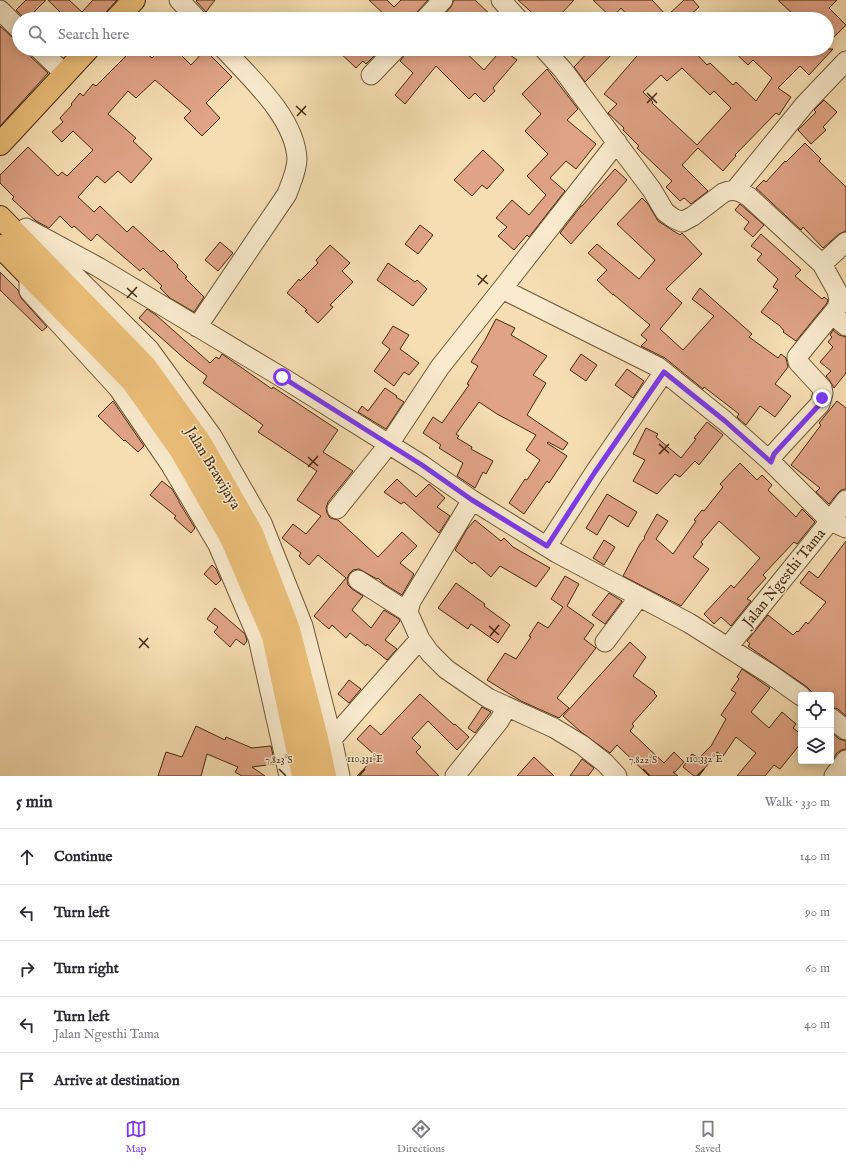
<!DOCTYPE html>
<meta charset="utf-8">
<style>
:root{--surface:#fff;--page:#f2f2f3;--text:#2b2b33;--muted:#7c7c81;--line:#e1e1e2;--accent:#7c3aed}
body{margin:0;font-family:"IM FELL English",serif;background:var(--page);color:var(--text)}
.controls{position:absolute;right:12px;bottom:12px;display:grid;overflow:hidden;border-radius:4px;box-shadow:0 2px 10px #0003}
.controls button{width:36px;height:36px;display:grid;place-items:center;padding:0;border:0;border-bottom:1px solid var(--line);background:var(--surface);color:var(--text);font:20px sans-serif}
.stop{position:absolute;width:12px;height:12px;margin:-9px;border:3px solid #7c3aed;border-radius:50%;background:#fff}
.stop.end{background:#7c3aed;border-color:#fff;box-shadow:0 1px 4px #0008}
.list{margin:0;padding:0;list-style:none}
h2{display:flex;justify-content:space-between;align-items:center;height:52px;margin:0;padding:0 16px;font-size:17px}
h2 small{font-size:13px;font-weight:400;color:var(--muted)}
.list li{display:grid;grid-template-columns:26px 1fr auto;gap:12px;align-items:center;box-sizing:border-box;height:56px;padding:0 16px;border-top:1px solid var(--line)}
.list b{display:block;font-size:15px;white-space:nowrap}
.list p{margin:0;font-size:13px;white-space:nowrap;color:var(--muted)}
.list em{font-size:13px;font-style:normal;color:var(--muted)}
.icon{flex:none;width:22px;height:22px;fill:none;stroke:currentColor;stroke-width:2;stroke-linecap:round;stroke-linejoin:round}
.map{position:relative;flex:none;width:846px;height:776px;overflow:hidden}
.search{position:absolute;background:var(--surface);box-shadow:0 2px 10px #0003;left:12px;right:12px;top:12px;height:44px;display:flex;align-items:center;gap:10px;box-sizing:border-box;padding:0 14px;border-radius:22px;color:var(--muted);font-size:15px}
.sheet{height:332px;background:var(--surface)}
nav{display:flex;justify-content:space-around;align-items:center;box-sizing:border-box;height:56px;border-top:1px solid var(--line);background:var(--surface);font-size:11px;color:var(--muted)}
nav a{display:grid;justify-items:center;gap:2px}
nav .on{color:var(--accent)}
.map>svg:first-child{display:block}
</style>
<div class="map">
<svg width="846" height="776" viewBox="0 0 846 776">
<rect width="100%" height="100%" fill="#f6deb2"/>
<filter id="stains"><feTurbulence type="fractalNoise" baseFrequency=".005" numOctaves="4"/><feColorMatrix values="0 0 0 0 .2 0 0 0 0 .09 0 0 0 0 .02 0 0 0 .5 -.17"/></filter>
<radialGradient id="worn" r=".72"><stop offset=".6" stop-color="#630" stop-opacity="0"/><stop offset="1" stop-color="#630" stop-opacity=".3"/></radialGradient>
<!-- building -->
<path fill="#e0a385" stroke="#44290f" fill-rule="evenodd" d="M26,0H46L27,19H25L16,10Z
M48,0H69L82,12L93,0H117L107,11L104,19H67Z
M197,0H215L206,12L196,1Z
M369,0H387L394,7L401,0H428L417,12L414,19H383L386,16Z
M454,0H475L495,19H440L451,7Z
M518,0H574L560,15L557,12L551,19H539Z
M593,0H652L667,16L684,0H693L699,7L686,19H631L621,8L612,18Z
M778,0H837L829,8L846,25L827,44V19H798Z
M0,26L12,37L19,40V49H28L31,57L48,73L0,126Z
M133,49H142L152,58L161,49H175L191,65L205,50L232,77L206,103L220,118L202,136L184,118L191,111L155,80L136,98L128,91L108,114L136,138L133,141L152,159L131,183L118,171L105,183L97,176L78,197L94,212L100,206L127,232L133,226L161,252L163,250L178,265L177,267L187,277L185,278L204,297L194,312L170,298L160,288L162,286L143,268L140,271L97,234L91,241L74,226L72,228L60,216L49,228L36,221L12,199L14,197L0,183V175L28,147L58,176L62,172L67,176L93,150L73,131L62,142L52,132L63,122L60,118L72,105L71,104L80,93L83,96L93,84L96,86Z
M336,49H381L366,64L363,61L356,68Z
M407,49H462L484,70L502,49L517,60L493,88L495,91L484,102L475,93L469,99L436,66L405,104L395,95L413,73L400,61L404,56Z
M591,49H617L585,82L574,67Z
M643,49H692L707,65L710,63L733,85L736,82L756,101L772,78L753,60L748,65L731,49H833L809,75L800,66L778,88L791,97L779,115L776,113L735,155L736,156L723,171L698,148L682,165L708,191L691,204L684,198L680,201L666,187L672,181L637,148L639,146L623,130L624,128L608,113L617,104L604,94ZM682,68L710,95L714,91L731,108L697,145L652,103L653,102L643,92L661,75L667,81Z
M547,69L578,109L567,120L596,144L576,169L566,161L550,178L565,191L529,237L527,235L514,250L498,236L507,227L496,218L512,200L529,215L546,195L527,176L548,154L525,131L541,114L522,94Z
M824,100L837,112L823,127L826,130L811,144L798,130L816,112L814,110Z
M805,143L821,159L819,161L846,187V231L839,234L823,248L803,227L801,230L756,188L764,180L766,182L785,161L786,162Z
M483,150L504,170L487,189L482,185L472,196L454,180Z
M615,169L627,180L571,244L560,233L581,206H582Z
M642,198L648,204L658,221L680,235L682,233L702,254L666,289L682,303L660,329L683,350L714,316L692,299L700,288L752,334L749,337L778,358L781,354L786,358L788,367L775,384L791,396L775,417L760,406L746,425L737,417L739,414L704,387L703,389L665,358L641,346L647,340L641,335L650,325L613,294V295L597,280L607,270L588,253L597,244L639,279L655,260L617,224Z
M740,204L764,225L753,237L744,229L749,222L735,210Z
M420,225L433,235L418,254L405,244Z
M761,234L801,270L795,276L822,299L824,297L828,300L827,303L796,341L783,332L784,331L780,326L761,312L778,290L773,287L778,279L757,260L762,254L751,246Z
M220,242L233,253L218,271L205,260Z
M330,245L350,263L342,271L353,282L330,305L333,307L318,323L305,311L307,310L287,293L299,279L300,281L318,263L316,260Z
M388,263L415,282L417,280L427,289L413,306L377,280Z
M0,272L18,290L21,298L47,327L42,331L0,290Z
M147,309L156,315L210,363L216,357L219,359L222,354L272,389L273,387L338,430L323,452L353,471L328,502L326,508L327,513L330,518L338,520L378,557L402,532L417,546L400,563L414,574L402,595L384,584L378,578L377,579L359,569L353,570L349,574L347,579L348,585L352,589L363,596L352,610L371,628L384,610L399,619L400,621L385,640L397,649L387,660L367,644L366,646L350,633L346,638L332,625L329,629L314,616L346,578L318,555L309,565L299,556L301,553L282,538L293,524L306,534L321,516L297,500L317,471L258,432L263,425L203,383L207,376L186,360L139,318Z
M496,319L515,328L511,335L547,356L533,375L546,383L527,415L568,443L563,450L548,442L547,443L567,456L549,483L547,481L524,514L509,503L525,479L527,480L540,460L526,450L536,435L497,414L479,402L456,434L459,436L457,438L472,447L471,449L493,461L486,474L483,472L475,488L457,476L463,463L439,448L441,445L423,433L433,417L442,423L469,385L467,384L478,366L471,362L485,340Z
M393,326L409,335L400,349L419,363L409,375L404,372L394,386L374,371L390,349L382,343Z
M833,330L839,335L846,337V373L834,388L830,381L826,376L831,371L820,362L833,347L828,342L832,337L830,335Z
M581,354L597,365L586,381L570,370Z
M627,369L644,381L633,398L615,385Z
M385,388L397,396L396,397L404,402L386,429L358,412L362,406L368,411Z
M113,401L144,446L138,452L125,440L124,441L98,416Z
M837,401L846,408V489L841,490L838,493L829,504L816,492L820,488L791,465L821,425L819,423Z
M707,422L723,435L699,465L695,461L680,477L675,474L657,494L633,481L645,460L633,454L646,428L658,434L656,437L681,458L696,439L694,438Z
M740,463L757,480L762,475L772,485L768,490L796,517L802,509L815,522L797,544L794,542L763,575L766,578L747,599L751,601L731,626L721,617L714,624L704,614L731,585L734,588L760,558L719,521L701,542L703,544L693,557L709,569L681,606L623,576L640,544L645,538L644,537L657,514L668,521L656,539L673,554L696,521L694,520L702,510L704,511L723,487L720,484Z
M397,479L416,497L429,484L445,498L437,507L450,516L439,533L404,502L401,504L384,492Z
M162,481L172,489L179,501V502L195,528L191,533L174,518L176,516L150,495Z
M607,494L637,512L628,527L609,515L597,535L586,528Z
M475,520L501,541L504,538L513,547L550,568L536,587L500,566L491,577L474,562L472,564L455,550L467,529Z
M604,540L615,547L604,565L593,558Z
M846,541V716L838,709L831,707V695H812L811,691L807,687L755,651L748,646L750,644L747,641L768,615L793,635L797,631L798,632L806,622L808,624L826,602L800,583L809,571L818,578Z
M212,565L216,569L221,580L216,585L204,574Z
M565,576L579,584L567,606L594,625L584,639L596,648L557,698L569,708L559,718L521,701L487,680L505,653L516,659L531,637L529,636L538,622L548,628L563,607L551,599Z
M456,583L485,604L484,606L510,625L498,643L471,624L468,629L438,608Z
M609,593L622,601L605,624L592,615Z
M215,608L245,634L247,641L244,645L236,639L230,647L214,632L218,627L207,619Z
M630,642L646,657L633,676L655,692L654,693L657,696L632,724L634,726L630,731L664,763L674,752L684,762L675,772H673L678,776H649L617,745L610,753L581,732L563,716Z
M742,669L770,688L751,712L769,728L782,712L796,724L793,728L801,734V743L780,769L774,765L765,776H737L756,753L736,737L723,756L717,752L699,776H694L683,767L692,754L699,758L711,746L726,719L721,715L736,693L731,690L739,679L737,677Z
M349,680L361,689L349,703L338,694Z
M420,694L454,725L455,724L469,737L457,750L428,721L412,738L421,747L416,752L439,776H357L376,756L357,739L370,725L381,735Z
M482,707L491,712L475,733L468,728Z
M196,726L225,740L226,737L252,748L271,746L275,764L252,767L265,776H242L235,772L238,767L207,754L201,776H158L166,752L182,757Z
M831,732L839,739L846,741V749L841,750L837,753L831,762Z
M534,757L554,776H517Z
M582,759L594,768L588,776H570Z"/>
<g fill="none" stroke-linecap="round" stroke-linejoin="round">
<defs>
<path id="minor" d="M179,0L197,19
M501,0L518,19
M0,10L19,29
M425,19L443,0
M39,49L65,74
M544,49L563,70L625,154L652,190L665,212L673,218L682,222L693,216L723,193C733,188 740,191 749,197L822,264L837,291L839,300L837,308L797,357L798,362L822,388L823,393L820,404L782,445L774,454L771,462L830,521L728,647
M371,75L396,49
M735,190L805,104L846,61
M26,228L98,267L288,381L422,465L472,500L557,553L689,623L770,674L801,696
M43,244L149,349L212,436L262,523L303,626L332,739L340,776
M822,264L846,242
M29,275V291L118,388L170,464L218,545L258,638L289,776
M502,289L658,367L725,421L771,462
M832,314L846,326
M197,327L287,194C291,183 297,170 297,159C295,117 250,78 224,49
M472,500L411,601L408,612L420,639L430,653L446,669L488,698L554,728L582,745L605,763L617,776
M846,500L830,521L846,528
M337,509L389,444L440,367L502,289L617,142
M547,546L595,472L664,372
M358,580L408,612
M605,642L639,597
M831,718L846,730
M332,739L420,639
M455,776L499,721L507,707
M834,776L846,760"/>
<path id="major" d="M116,19L134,0
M0,144L88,49"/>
<path id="highway" d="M0,217L145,366L200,442L252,533L289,630L316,734L325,776
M0,246L132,381L181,451L231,538L273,636L303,776"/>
</defs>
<!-- minor casing -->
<use href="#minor" stroke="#705638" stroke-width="21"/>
<!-- major casing -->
<use href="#major" stroke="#44290f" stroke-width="24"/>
<!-- highway casing -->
<use href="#highway" stroke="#44290f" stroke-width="24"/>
<!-- minor -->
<use href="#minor" stroke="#f9eacd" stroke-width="19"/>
<!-- major -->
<use href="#major" stroke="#ebbf79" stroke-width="22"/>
<!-- highway -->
<use href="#highway" stroke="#ebbf79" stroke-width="22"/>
</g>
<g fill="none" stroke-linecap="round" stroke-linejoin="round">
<!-- route -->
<path stroke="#7c3aed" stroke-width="5" d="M282,377L422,465L472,500L547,546L595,472L664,372L725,421L771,462L774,454L820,404L822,398"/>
</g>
<!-- ticks -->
<path fill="none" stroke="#44290f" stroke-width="1.5" d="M647,93L657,103M647,103L657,93M296,106L306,115M297,116L306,106M477,275L488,284M478,285L487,275M127,288L137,297M127,298L137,287M659,444L669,453M659,454L669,444M308,457L318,466M308,467L318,456M489,626L499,635M490,636L499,625M139,638L149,648M139,648L148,638M279,769L286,776M643,769L650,776M359,776L365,769M697,776L704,769"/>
<g text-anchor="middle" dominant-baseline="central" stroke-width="3" stroke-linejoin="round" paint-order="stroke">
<!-- street labels -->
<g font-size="15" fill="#44290f" stroke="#f9eacd">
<text transform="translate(213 468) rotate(59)">Jalan Brawijaya</text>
<text transform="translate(784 578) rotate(-51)">Jalan Ngesthi Tama</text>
</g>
</g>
<g font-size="10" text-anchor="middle" fill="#44290f" stroke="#f9eacd" stroke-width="3" stroke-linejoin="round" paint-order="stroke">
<text x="365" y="762">110.331°E</text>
<text x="704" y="762">110.332°E</text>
<text x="279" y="763">7.823°S</text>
<text x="643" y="763">7.822°S</text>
</g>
<rect width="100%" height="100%" filter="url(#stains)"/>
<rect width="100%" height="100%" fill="url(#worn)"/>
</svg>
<div class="controls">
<button><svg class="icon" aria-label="locate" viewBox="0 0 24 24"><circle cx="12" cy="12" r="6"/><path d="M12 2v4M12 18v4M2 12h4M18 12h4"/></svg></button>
<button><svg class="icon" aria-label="layers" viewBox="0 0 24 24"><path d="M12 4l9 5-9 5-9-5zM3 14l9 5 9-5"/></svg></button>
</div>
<div class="stop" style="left:282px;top:377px"></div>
<div class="stop end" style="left:822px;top:398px"></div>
<div class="search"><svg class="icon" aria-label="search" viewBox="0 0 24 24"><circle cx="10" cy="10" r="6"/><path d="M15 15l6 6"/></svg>Search here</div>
</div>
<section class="sheet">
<h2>5 min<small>Walk · 330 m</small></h2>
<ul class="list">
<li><svg class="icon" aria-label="ahead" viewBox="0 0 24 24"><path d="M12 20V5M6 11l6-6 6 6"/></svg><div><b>Continue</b></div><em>140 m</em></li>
<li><svg class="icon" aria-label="left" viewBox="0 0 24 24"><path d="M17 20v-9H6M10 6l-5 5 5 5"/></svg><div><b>Turn left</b></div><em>90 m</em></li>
<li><svg class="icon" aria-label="right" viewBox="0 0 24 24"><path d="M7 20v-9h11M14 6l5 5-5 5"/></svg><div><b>Turn right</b></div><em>60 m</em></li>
<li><svg class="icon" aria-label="left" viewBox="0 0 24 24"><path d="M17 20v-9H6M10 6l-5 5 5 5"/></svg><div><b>Turn left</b><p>Jalan Ngesthi Tama</p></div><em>40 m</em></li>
<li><svg class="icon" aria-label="arrive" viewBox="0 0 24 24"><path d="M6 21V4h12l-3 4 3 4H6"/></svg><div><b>Arrive at destination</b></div></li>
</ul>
</section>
<nav>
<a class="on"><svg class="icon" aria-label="map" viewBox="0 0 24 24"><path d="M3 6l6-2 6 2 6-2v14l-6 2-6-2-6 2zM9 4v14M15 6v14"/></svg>Map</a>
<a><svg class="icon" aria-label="directions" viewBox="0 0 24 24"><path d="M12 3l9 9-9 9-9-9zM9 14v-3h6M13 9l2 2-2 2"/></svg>Directions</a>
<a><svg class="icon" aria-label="saved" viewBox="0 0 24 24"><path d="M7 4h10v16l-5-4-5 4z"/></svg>Saved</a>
</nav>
